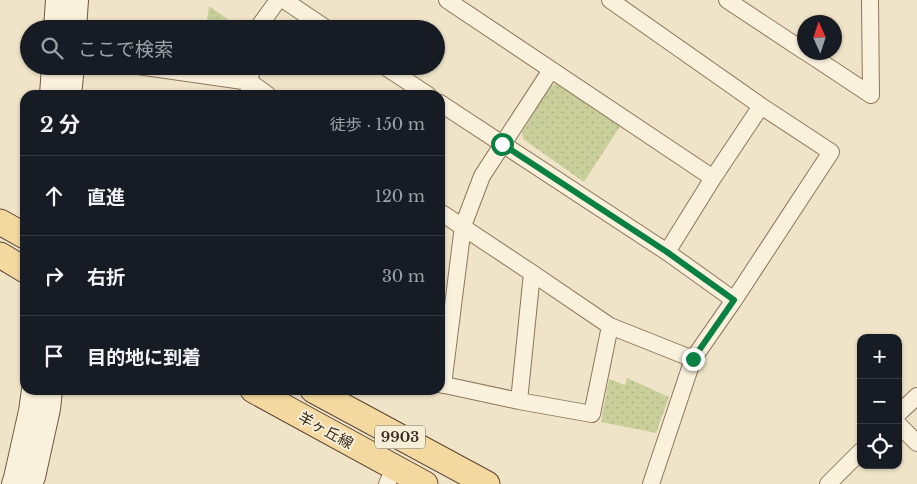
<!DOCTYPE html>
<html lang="ja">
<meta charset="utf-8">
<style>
:root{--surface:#171b24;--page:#20242c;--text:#f1f3f6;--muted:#9ea1a6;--line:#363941}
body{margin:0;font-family:"Libre Baskerville","Noto Sans JP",serif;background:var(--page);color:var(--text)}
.controls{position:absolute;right:15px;bottom:15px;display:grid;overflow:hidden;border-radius:10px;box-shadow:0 1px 4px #0004}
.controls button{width:45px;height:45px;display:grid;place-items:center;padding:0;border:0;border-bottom:1px solid var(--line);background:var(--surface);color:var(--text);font:25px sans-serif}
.compass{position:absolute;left:797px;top:15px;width:45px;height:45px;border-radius:50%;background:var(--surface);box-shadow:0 1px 4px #0004;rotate:357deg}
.stop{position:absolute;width:15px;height:15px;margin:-11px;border:4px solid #0b8043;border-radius:50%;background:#fff}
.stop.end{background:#0b8043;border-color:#fff;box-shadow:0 1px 5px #0008}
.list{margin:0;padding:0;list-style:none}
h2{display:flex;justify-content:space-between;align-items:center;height:65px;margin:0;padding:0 20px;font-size:21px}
h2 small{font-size:16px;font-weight:400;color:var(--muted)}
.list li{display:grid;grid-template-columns:32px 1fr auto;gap:15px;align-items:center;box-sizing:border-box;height:80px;padding:0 20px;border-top:1px solid var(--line)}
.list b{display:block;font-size:19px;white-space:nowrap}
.list em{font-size:16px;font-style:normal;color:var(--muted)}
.icon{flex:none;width:28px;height:28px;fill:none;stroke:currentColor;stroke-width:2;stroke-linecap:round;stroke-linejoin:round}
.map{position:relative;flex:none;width:917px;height:484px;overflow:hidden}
.search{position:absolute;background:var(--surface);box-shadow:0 1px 4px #0004;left:20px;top:20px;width:425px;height:55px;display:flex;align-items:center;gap:12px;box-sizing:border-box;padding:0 18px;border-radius:28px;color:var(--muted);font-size:19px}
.panel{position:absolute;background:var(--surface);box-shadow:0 1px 4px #0004;left:20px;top:90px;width:425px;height:305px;border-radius:15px}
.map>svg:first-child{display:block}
</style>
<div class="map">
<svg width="917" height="484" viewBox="0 0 917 484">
<defs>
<pattern id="park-dots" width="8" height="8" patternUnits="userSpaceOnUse" patternTransform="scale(1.25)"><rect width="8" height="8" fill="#c9cf9b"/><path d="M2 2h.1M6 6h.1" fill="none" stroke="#aeb285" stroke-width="1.8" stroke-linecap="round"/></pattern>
</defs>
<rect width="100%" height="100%" fill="#f0e4c8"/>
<!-- park -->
<path fill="url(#park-dots)" d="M209,6L242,29H206Z
M555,84H562L621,125L584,182L523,139L522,132L550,87Z
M627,378L669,397L656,433L601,422L609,379L625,385Z"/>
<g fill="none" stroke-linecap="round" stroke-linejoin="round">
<defs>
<path id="street" d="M284,0L327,29
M447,0L713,178
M610,0L761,106L831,152L734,300
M727,0L804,51
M870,0L871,95
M257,29L278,0
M806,52L871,95
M138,66L250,82L268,95
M384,66L428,95
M248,95L252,66
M440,103L667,252L734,300L693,359L651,484
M440,212L532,273L610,326L693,359
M667,252L713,178L761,106
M440,384L519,401L592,414L610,326
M443,385L463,226L482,176L551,70
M519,401L532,273
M898,414L917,396
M898,424L917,443
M387,484L395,467
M828,484L861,451"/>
<path id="secondary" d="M55,29L57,0
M75,29L77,0
M51,95L53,66
M70,95L73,66
M13,484L15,478L30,411L33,390
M31,484L34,477L49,409L51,390"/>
<path id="primary" d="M0,222L25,236
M0,255L25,270
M253,390L425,484
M313,390L487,484"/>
</defs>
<!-- street casing -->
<use href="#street" stroke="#8d765c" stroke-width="18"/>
<!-- secondary casing -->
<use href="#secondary" stroke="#6f573f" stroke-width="24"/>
<!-- primary casing -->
<use href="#primary" stroke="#5b4430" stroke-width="27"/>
<!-- street -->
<use href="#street" stroke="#faf1dc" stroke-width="16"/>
<!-- secondary -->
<use href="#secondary" stroke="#faf1dc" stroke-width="22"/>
<!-- primary -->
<use href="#primary" stroke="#f3d9a0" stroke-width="25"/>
</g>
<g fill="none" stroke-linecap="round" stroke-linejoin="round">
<!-- route -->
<path stroke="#0b8043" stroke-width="6" d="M502,144L667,252L734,300L693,359"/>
</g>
<g text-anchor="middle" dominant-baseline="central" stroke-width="4" stroke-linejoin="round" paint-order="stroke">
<!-- shield labels -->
<rect fill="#f7eed8" stroke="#756857" stroke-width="1" x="375" y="425.5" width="50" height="23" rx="4"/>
<g font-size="14" font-weight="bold" fill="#3d2e20">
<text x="400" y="437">9903</text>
</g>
<!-- street labels -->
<g font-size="15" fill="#3d2e20" stroke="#f7eed8">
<text transform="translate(326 430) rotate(29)">羊ヶ丘線</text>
</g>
</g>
</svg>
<div class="controls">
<button>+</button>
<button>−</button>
<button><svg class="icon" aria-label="locate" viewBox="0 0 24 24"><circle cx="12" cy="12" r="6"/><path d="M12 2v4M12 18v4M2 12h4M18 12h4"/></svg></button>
</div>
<svg class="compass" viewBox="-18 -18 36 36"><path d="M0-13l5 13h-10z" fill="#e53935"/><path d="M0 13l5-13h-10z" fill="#9ea1a6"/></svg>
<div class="stop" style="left:502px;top:144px"></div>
<div class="stop end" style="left:693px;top:359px"></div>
<div class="search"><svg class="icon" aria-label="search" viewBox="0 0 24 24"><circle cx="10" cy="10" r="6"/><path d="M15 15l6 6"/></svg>ここで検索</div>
<section class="panel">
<h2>2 分<small>徒歩 · 150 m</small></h2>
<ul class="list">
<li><svg class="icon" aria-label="ahead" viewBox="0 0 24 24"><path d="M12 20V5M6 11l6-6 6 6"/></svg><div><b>直進</b></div><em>120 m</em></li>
<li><svg class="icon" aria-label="right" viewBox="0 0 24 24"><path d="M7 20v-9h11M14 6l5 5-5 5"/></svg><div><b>右折</b></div><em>30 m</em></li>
<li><svg class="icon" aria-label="arrive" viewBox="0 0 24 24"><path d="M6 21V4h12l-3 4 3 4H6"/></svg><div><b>目的地に到着</b></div></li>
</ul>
</section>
</div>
